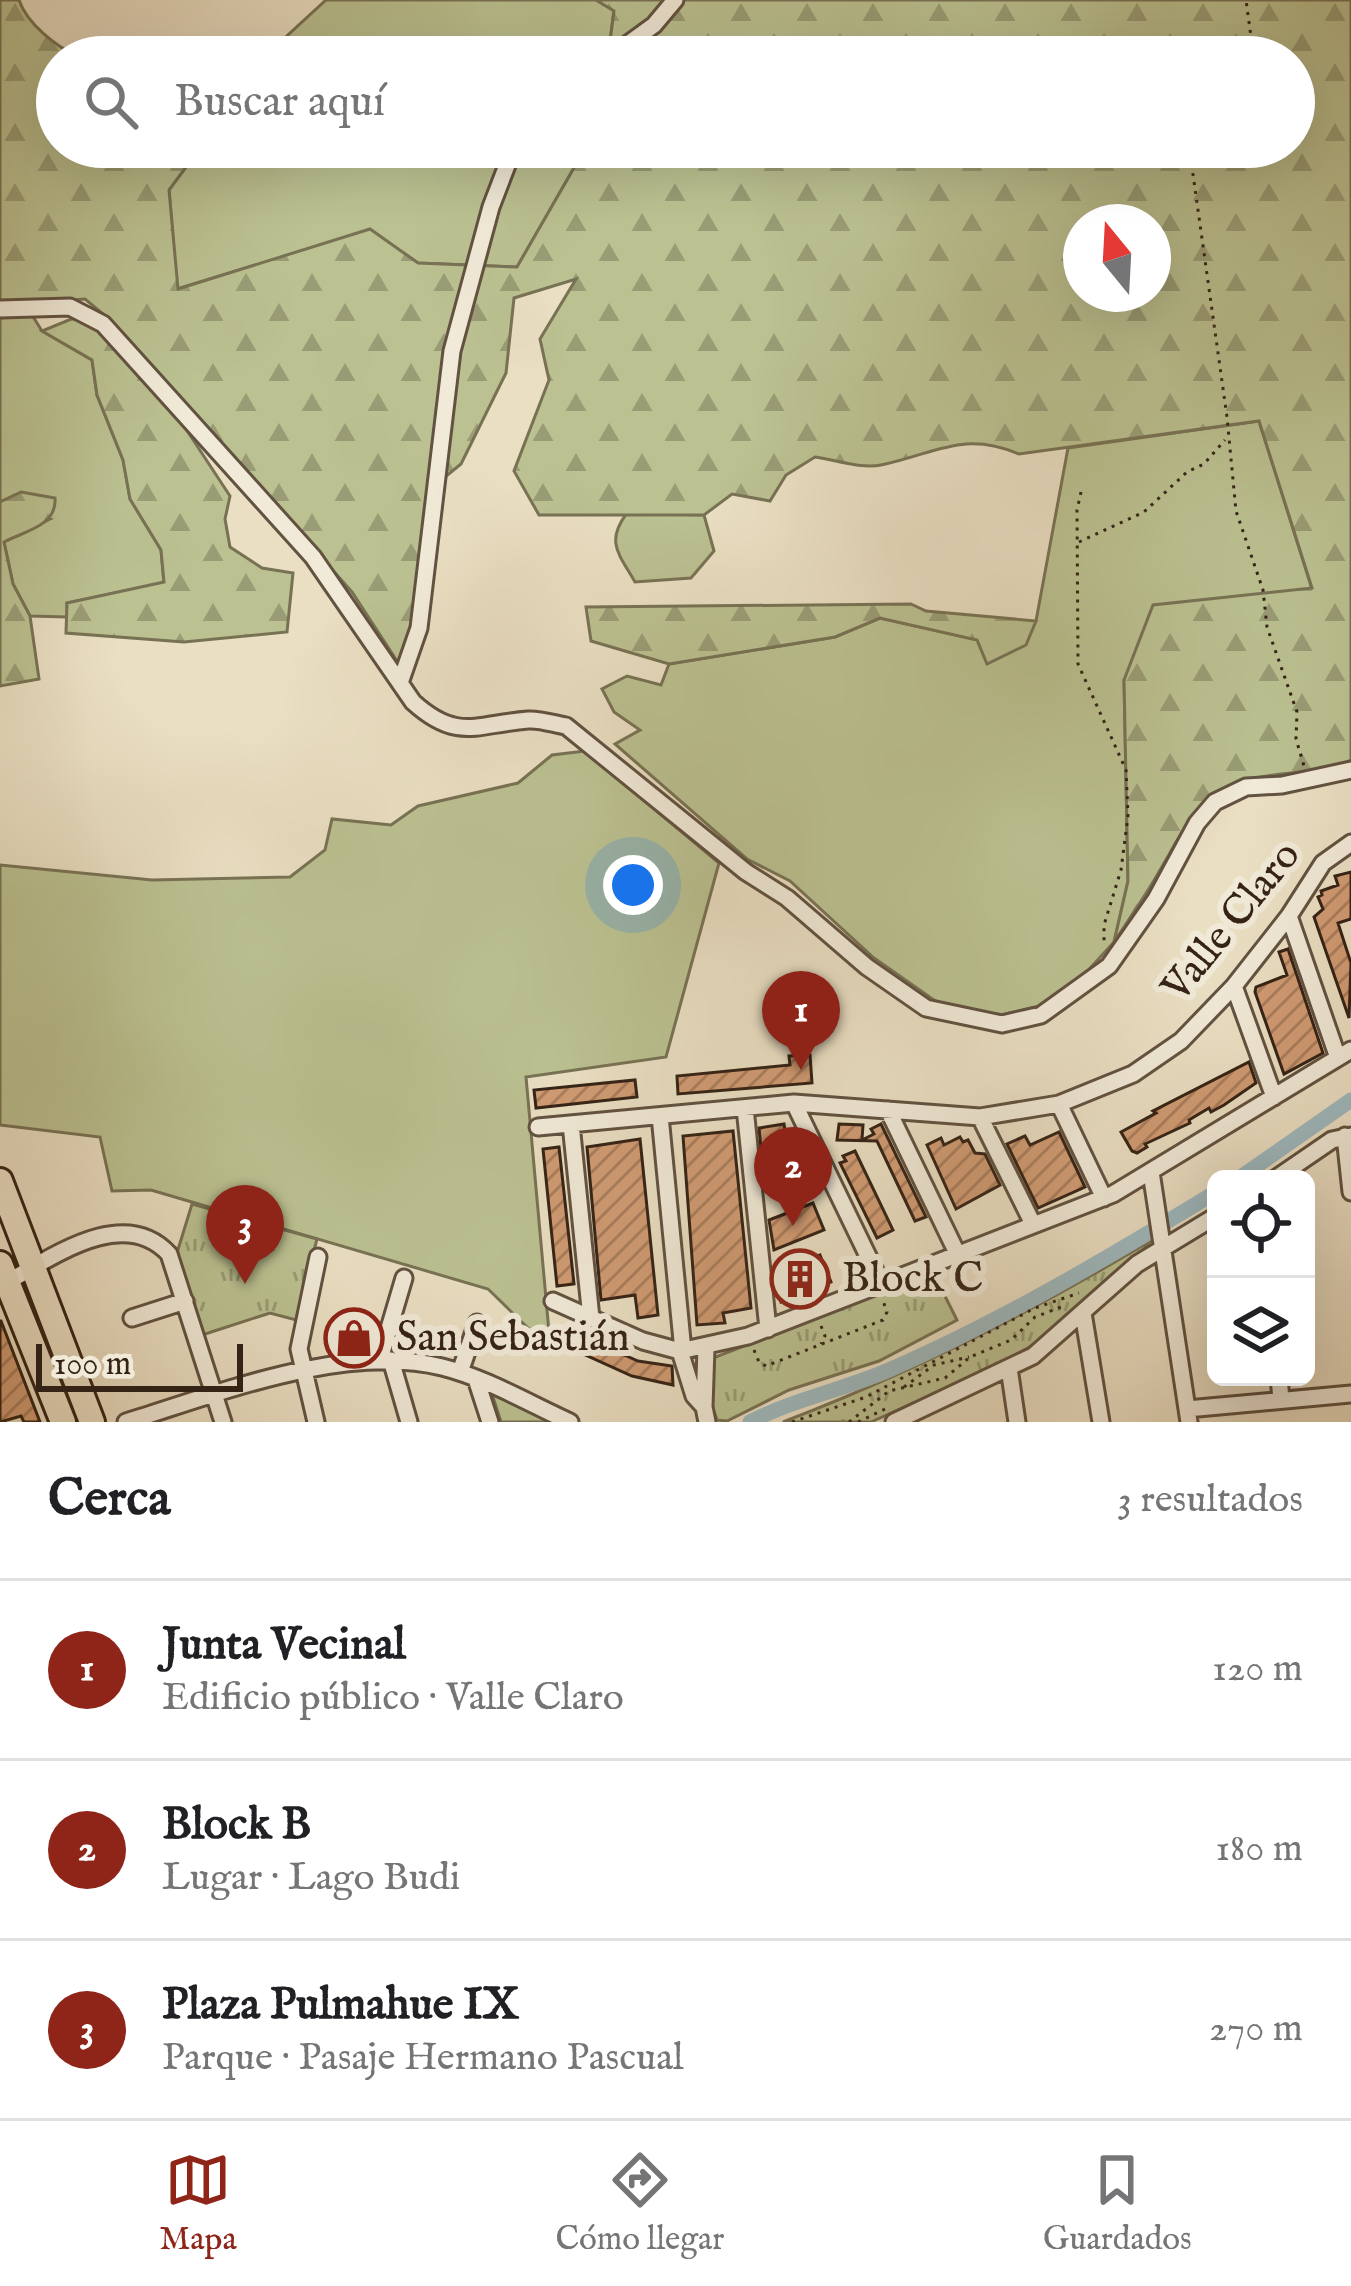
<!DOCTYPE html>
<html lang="es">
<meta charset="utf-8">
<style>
:root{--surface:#fff;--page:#f6f6f6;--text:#202124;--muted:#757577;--line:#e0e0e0;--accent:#8f2418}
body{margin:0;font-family:"IM FELL English",serif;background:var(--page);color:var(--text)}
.controls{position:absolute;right:36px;bottom:36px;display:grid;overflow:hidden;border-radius:18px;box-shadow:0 12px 48px #0002}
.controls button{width:108px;height:108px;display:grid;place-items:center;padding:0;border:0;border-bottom:3px solid var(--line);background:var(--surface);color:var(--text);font:60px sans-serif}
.compass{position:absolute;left:1063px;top:204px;width:108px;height:108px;border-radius:50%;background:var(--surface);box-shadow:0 12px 48px #0002;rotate:342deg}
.scale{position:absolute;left:36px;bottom:30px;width:207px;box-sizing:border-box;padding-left:12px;border:6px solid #352316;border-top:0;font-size:33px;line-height:42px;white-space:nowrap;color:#352316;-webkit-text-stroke:9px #f1ead8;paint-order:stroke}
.you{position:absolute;left:633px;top:885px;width:42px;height:42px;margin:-30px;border:9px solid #fff;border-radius:50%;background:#1a73e8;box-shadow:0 0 0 18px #1a73e833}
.badge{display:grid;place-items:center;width:78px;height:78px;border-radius:50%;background:var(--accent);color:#fff;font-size:39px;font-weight:700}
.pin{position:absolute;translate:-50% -99px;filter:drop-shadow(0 3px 6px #0008)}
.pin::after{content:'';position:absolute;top:63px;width:42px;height:36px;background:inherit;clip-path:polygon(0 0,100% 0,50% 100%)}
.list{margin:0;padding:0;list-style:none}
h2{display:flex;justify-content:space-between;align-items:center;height:156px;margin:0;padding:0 48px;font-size:51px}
h2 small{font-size:39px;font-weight:400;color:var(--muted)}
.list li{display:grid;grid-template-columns:78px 1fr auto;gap:36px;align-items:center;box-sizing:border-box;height:180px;padding:0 48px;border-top:3px solid var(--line)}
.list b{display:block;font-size:45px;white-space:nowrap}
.list p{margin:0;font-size:39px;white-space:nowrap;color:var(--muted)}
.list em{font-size:39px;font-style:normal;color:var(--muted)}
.icon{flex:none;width:66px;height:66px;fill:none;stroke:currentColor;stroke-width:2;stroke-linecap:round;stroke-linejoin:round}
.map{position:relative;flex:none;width:1351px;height:1422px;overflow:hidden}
.search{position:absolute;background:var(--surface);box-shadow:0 12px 48px #0002;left:36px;right:36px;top:36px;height:132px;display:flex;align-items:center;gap:30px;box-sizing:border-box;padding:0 42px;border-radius:66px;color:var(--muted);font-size:45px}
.sheet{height:696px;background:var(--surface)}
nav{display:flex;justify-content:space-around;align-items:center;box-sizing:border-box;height:168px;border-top:3px solid var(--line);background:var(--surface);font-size:33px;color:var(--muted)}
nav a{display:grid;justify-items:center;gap:6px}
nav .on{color:var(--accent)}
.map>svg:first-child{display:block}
</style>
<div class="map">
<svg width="1351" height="1422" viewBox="0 0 1351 1422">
<defs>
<pattern id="forest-firs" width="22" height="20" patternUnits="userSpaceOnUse" patternTransform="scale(3)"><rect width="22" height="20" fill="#bbc191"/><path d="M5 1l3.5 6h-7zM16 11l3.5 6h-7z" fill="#999c75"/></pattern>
<pattern id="park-tufts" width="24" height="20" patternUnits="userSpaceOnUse" patternTransform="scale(3)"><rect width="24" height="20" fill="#bbc191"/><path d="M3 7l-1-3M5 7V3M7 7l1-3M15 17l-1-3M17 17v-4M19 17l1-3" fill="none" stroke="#999c75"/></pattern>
<pattern id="building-hatch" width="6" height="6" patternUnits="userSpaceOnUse" patternTransform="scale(3)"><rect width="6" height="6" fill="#d09b73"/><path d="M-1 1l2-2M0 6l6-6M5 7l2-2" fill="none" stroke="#aa7e5d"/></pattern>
</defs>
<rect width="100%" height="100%" fill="#eadfc3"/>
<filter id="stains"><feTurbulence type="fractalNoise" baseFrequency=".00167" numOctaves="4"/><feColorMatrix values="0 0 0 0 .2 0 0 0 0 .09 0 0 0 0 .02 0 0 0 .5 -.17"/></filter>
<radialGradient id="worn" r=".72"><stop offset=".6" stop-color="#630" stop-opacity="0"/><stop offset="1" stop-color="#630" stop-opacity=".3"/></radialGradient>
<!-- grass -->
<path fill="#bbc191" stroke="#787254" stroke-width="3" d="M326,0H596L614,10L608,57H264Z
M201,147H586L517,267L418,263L370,230L177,289L169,189Z
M32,315L42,331L92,360L97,395L123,460L130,499L161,550L164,583L67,603V617L30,616L13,584L4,542L50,519L0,502V318Z
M1259,421L1312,589L1124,680L1128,881L1114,942L1082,977L1039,1006L1001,1015L941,1005L874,958L790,881L747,859L615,744L640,730L614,712L602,689L627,676L661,685L669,664L835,637L880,618L978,640L987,663L1036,621L1068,448Z
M627,513L704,515L714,551L691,578L635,582C619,554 605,542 627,513Z
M585,751L719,863L666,1057L526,1077L550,1343L528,1328L488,1289L151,1190L112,1191L100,1137L0,1125V865L152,880L290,877L325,850L332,819L391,825L418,806L518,783L552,755Z
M38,1289L89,1422H71L19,1304Z
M492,1394L554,1422H501Z"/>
<!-- forest -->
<path fill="url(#forest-firs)" stroke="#787254" stroke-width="3" fill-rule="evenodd" d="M0,0H19C27,24 56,46 78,57H57V147H201L169,190L178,289L370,229L418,263L517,267L586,147H1294V57H608L614,11L596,0H1351V760C1318,775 1283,771 1249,779C1199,791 1184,830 1160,870C1146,895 1130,918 1114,942L1128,881L1124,680L1153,605L1312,588L1259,421L1019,454C963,430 935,454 881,465C862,469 835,460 815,457L786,475L770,501L732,494L704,515H539L514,471L549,380L540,339L576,279L514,298L506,373L461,464L445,477L429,501L414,627L399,664L352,592L108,318L85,299L0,305ZM1081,222H1153V294H1081Z
M76,317L92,323L178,417L230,496L225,519L230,547L262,568L293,573L287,632L184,642L66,633L67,603L164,582L161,550L130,499L123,460L97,395L92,360L42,331Z
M21,492L55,498C57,526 25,531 4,542L13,584L30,616L39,679L0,686V502Z
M911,604L926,611L1036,621L1026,645L987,664L977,640L880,618L835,637L669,664L591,641L586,607Z"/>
<!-- park -->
<path fill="url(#park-tufts)" stroke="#787254" stroke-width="3" d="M192,1204L317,1239L296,1320L270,1313L202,1335L176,1256Z
M1157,1237L1038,1342L1002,1363L871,1422H783C916,1371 1035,1311 1157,1237Z
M933,1272L957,1320L879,1361L789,1390L727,1421L717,1420L711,1403L713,1358Z"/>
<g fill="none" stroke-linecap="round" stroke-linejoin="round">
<!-- canal -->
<path stroke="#9eb9bf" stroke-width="15" d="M1238,1179L1351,1100
M750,1422C794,1399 843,1390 889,1370C1002,1321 1111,1256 1216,1192"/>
</g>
<!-- building -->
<path fill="url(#building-hatch)" stroke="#352316" stroke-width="3" d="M1351,872V919L1338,923L1351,963L1349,1018L1314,917L1323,909L1318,897L1322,895L1321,891L1338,885L1335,876Z
M1288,949L1323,1053L1284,1074L1255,992L1256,987L1287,975L1279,952Z
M810,1055L812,1083L678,1094L677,1076L790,1065L789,1056Z
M1249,1062L1256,1083L1224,1105L1211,1112L1209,1108L1189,1120L1190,1123L1145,1144L1147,1147L1137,1153L1132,1151L1121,1132L1156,1113L1153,1111Z
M635,1080L637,1097L536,1108L534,1090Z
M784,1124L791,1176L764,1179L759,1128Z
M839,1124L863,1125L862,1140L874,1134L871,1129L881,1124L926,1217L915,1221L877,1141L837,1140Z
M733,1131L751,1308L723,1313L725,1323L697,1325L683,1136Z
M1059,1132L1085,1187L1038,1208L1007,1144L1025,1136L1030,1145Z
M960,1137L963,1142L968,1140L975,1153L985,1154L1000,1185L956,1209L927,1145L941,1138L944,1145Z
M640,1139L658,1315L638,1318L635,1295L601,1300L587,1147Z
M559,1147L574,1284L557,1286L543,1149Z
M855,1151L893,1230L877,1238L840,1163L846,1161L843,1156Z
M813,1203L824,1230L774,1250L769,1220Z
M820,1255L831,1282L781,1302L774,1274Z
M0,1321H1L40,1422H24L21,1416L0,1422Z
M566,1329L638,1361L672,1366L673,1385L632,1376L559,1343Z"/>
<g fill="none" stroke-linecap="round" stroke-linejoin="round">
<defs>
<path id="street" d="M610,57L654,25L675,0
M0,309L70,307L103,324L313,557L413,702C457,742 477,724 528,720C540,719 554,724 566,726L746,872L787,898L867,967L926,1008L1002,1024L1041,1015L1109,966L1156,899L1197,823L1215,802L1246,787L1282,785L1351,770
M401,680L419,628L452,351L491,207L514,147
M1289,916L1338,1058
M1234,986L1274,1097
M794,1103L881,1283
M1059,1104L1104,1198
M745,1108L768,1329
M888,1110L957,1253
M660,1116L683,1351
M980,1117L1033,1224
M571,1124L591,1318
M538,1127L794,1103L980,1117L1059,1104L1133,1074L1181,1041L1234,986L1289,916L1323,863L1351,843
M1345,1136L1351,1192
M1151,1172L1189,1422
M1275,1179L1332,1140L1351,1136
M2,1285C47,1261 122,1203 169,1254L223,1422
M553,1301L643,1341L680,1351L748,1336L1113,1194L1351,1050
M1083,1313L1101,1422
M132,1318L185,1301
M706,1348L704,1407L707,1422
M680,1351L694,1396L704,1407
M380,1359L404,1278
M391,1360L409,1422
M1009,1368L1017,1422
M460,1372L477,1323
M1279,1377L1281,1400
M476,1379L490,1422
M1187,1409L1351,1394
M126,1422C220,1393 344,1343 442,1367C486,1378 528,1403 570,1422
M316,1422L299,1349L318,1257
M894,1422L1033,1356L1137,1264L1216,1216"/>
<path id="primary" d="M0,1181L92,1422
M0,1264L63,1422"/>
</defs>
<!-- street casing -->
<use href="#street" stroke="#625241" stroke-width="21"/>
<!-- primary casing -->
<use href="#primary" stroke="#352316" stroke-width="30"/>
<!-- path -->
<path stroke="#352316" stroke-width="3" stroke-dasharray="3 6" stroke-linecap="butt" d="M1240,57L1251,37L1246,0
M1193,147L1190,153L1227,417L1236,511L1263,590L1267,627L1297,712L1296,739L1304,766
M1081,492L1077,510L1078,664L1126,770L1128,816L1121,870L1104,925V946
M1079,542L1144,512L1187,472L1204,464L1225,440
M821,1326L825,1336L821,1344
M754,1350L759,1362L766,1366L883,1320L887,1312L882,1298
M904,1387L934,1365L969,1357
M792,1422L866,1397L1035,1308L1079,1293
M849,1422L889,1391L945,1378L970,1357L1011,1340L1035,1317L1064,1306
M858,1422L885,1409"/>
<!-- street -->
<use href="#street" stroke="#f1ead8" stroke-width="15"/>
<!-- primary -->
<use href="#primary" stroke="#eadfc3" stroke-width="24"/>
</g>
<!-- icons -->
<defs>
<symbol id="building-ring" viewBox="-11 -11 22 22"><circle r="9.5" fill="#f1ead8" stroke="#8f2418" stroke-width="1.5"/><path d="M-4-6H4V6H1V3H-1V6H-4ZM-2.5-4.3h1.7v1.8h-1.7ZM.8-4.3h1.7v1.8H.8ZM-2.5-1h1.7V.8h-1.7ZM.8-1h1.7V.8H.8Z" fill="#8f2418"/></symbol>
<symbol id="shop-ring" viewBox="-11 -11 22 22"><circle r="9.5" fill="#f1ead8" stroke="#8f2418" stroke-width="1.5"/><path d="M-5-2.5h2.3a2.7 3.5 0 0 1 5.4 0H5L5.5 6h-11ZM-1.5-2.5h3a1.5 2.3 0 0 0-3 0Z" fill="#8f2418"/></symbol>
</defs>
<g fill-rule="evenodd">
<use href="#building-ring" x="767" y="1246" width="66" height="66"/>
<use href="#shop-ring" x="321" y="1305" width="66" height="66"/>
</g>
<g text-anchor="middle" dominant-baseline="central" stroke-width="12" stroke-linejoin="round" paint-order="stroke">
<!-- street labels -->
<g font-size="42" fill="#352316" stroke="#f1ead8">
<text transform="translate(1232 922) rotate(-51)">Valle Claro</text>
</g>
<!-- poi labels -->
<g font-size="42" fill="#352316" stroke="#f1ead8" text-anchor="start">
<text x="842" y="1279">Block C</text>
<text x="396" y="1338">San Sebastián</text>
</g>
</g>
<rect width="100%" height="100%" filter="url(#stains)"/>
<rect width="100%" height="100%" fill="url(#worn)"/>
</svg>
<div class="controls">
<button><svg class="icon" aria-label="locate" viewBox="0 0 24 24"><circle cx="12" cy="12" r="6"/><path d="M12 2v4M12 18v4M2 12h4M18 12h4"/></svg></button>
<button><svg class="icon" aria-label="layers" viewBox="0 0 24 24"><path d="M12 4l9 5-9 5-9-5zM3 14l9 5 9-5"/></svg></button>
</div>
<svg class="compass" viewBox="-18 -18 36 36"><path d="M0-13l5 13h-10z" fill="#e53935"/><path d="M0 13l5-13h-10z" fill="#757577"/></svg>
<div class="scale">100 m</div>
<div class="you"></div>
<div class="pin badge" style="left:801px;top:1070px">1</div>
<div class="pin badge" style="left:793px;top:1226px">2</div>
<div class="pin badge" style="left:245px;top:1284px">3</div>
<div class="search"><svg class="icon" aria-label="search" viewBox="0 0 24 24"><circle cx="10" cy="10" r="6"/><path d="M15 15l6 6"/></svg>Buscar aquí</div>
</div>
<section class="sheet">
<h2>Cerca<small>3 resultados</small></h2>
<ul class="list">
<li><span class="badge">1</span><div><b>Junta Vecinal</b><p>Edificio público · Valle Claro</p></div><em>120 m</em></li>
<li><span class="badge">2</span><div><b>Block B</b><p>Lugar · Lago Budi</p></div><em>180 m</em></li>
<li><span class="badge">3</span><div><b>Plaza Pulmahue IX</b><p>Parque · Pasaje Hermano Pascual</p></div><em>270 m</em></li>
</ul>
</section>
<nav>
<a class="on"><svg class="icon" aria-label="map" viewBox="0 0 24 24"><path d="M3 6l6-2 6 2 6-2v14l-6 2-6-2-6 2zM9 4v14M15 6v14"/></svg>Mapa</a>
<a><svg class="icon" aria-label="directions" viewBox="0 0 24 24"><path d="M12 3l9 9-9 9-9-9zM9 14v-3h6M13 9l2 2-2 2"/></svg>Cómo llegar</a>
<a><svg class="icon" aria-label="saved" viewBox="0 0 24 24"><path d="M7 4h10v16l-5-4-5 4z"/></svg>Guardados</a>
</nav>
